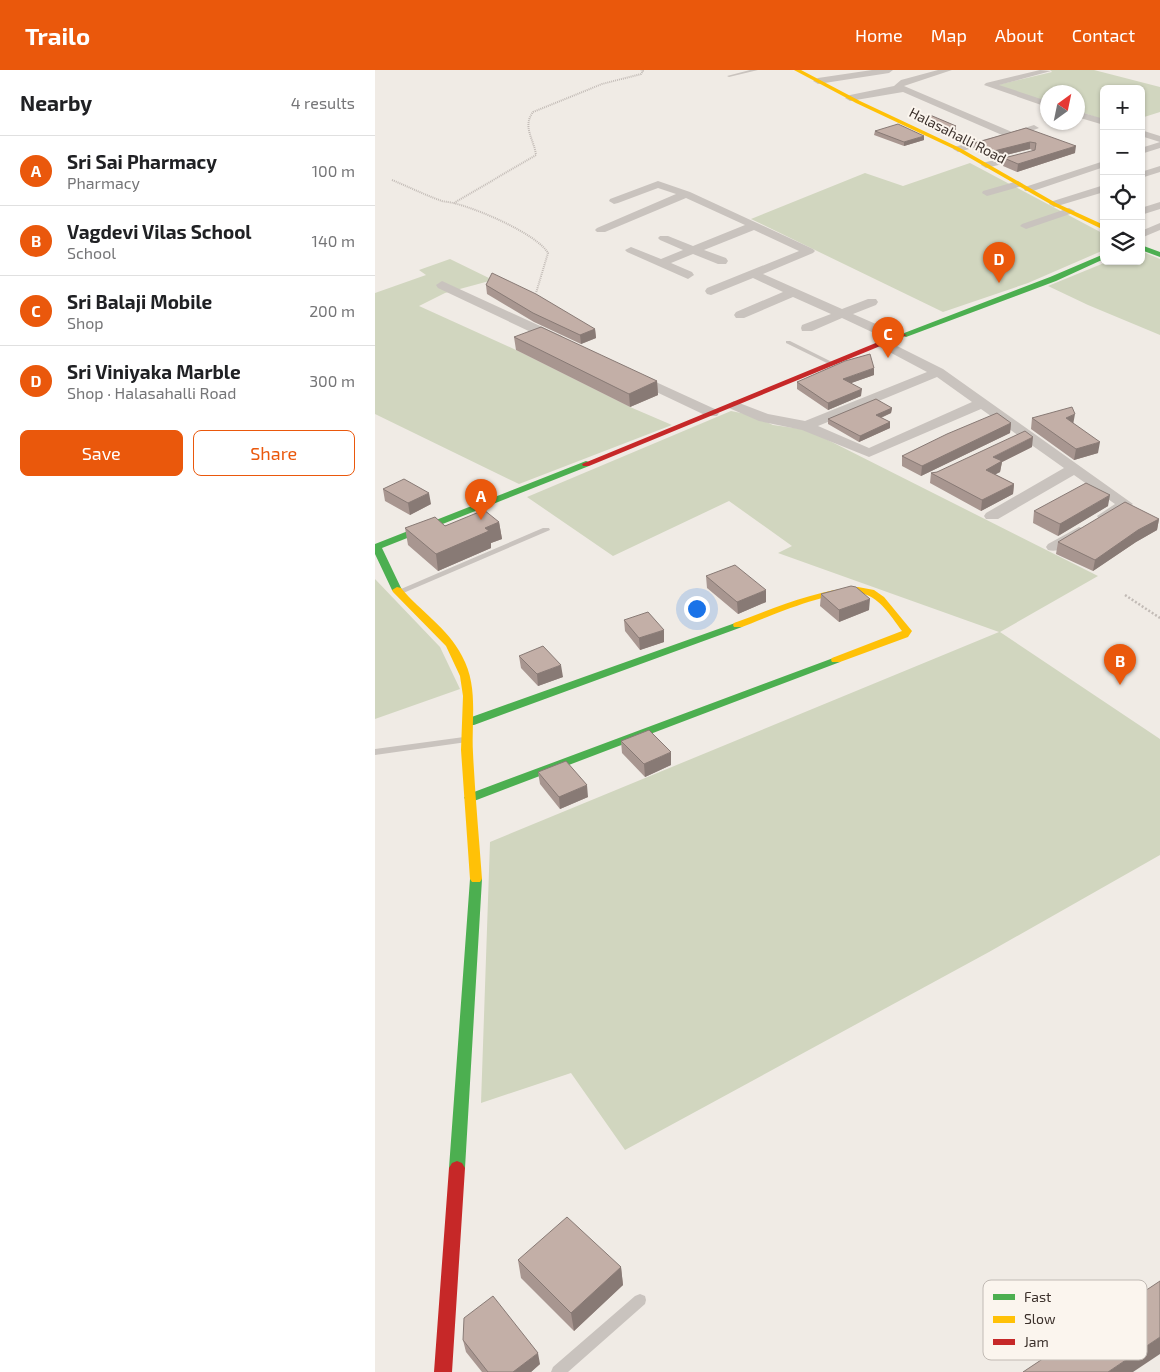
<!DOCTYPE html>
<meta charset="utf-8">
<style>
:root{--surface:#fff;--page:#f6f6f6;--text:#202124;--muted:#757577;--line:#e0e0e0;--accent:#ea580c}
body{margin:0;font-family:"Exo 2",sans-serif;background:var(--page);color:var(--text)}
.controls{position:absolute;right:15px;top:15px;display:grid;overflow:hidden;border-radius:8px;box-shadow:0 1px 4px #0004}
.controls button{width:45px;height:45px;display:grid;place-items:center;padding:0;border:0;border-bottom:1px solid var(--line);background:var(--surface);color:var(--text);font:25px sans-serif}
.compass{position:absolute;left:665px;top:15px;width:45px;height:45px;border-radius:50%;background:var(--surface);box-shadow:0 1px 4px #0004;rotate:33deg}
.you{position:absolute;left:321px;top:538px;width:18px;height:18px;margin:-12px;border:4px solid #fff;border-radius:50%;background:#1a73e8;box-shadow:0 0 0 8px #1a73e833}
.badge{display:grid;place-items:center;width:32px;height:32px;border-radius:50%;background:var(--accent);color:#fff;font-size:16px;font-weight:700}
.pin{position:absolute;translate:-50% -41px;filter:drop-shadow(0 1px 2px #0008)}
.pin::after{content:'';position:absolute;top:26px;width:18px;height:15px;background:inherit;clip-path:polygon(0 0,100% 0,50% 100%)}
.list{margin:0;padding:0;list-style:none}
h2{display:flex;justify-content:space-between;align-items:center;height:65px;margin:0;padding:0 20px;font-size:21px}
h2 small{font-size:16px;font-weight:400;color:var(--muted)}
.list li{display:grid;grid-template-columns:32px 1fr auto;gap:15px;align-items:center;box-sizing:border-box;height:70px;padding:0 20px;border-top:1px solid var(--line)}
.list b{display:block;font-size:19px;white-space:nowrap}
.list p{margin:0;font-size:16px;white-space:nowrap;color:var(--muted)}
.list em{font-size:16px;font-style:normal;color:var(--muted)}
.actions{display:flex;gap:10px;padding:15px 20px}
.actions a{flex:1;padding:11px 0;border:1px solid var(--accent);border-radius:8px;text-align:center;font-size:18px;color:var(--accent)}
.actions .main{background:var(--accent);color:#fff}
.icon{flex:none;width:28px;height:28px;fill:none;stroke:currentColor;stroke-width:2;stroke-linecap:round;stroke-linejoin:round}
.map{position:relative;flex:none;width:785px;height:1302px;overflow:hidden}
header{display:flex;align-items:center;gap:30px;box-sizing:border-box;height:70px;padding:0 25px;background:var(--accent);color:#fff}
header strong{font-size:24px}
nav{display:flex;gap:28px;margin-inline-start:auto;font-size:18px}
main{display:flex}
aside{flex:1;background:var(--surface)}
.map>svg:first-child{display:block}
</style>
<header>
<strong>Trailo</strong>
<nav><a>Home</a><a>Map</a><a>About</a><a>Contact</a></nav>
</header>
<main>
<aside>
<h2>Nearby<small>4 results</small></h2>
<ul class="list">
<li><span class="badge">A</span><div><b>Sri Sai Pharmacy</b><p>Pharmacy</p></div><em>100 m</em></li>
<li><span class="badge">B</span><div><b>Vagdevi Vilas School</b><p>School</p></div><em>140 m</em></li>
<li><span class="badge">C</span><div><b>Sri Balaji Mobile</b><p>Shop</p></div><em>200 m</em></li>
<li><span class="badge">D</span><div><b>Sri Viniyaka Marble</b><p>Shop · Halasahalli Road</p></div><em>300 m</em></li>
</ul>
<div class="actions"><a class="main">Save</a><a>Share</a></div>
</aside>
<div class="map">
<svg width="785" height="1302" viewBox="0 0 785 1302">
<rect width="100%" height="100%" fill="#f0ebe5"/>
<!-- green -->
<path fill="#d1d6bf" d="M675,0H719L785,17V42L766,48V19H729V50L703,41L702,22H672V32L622,15L677,2Z
M595,93L729,164V180L653,213L568,242L376,149L490,103L528,116Z
M766,181L785,189V265L713,235L673,216L734,191H766Z
M75,189L118,210L70,223L44,236L141,280L255,337L297,355L144,414L0,344V223L51,205L44,200Z
M356,341L376,345L398,355L433,360L723,506L625,562L785,669V785L614,882L250,1080L196,1003L106,1033L115,772L624,562L403,483L417,476L354,431L238,486L152,427Z
M0,509L65,577L85,619L0,649Z"/>
<g fill="none" stroke-linecap="round" stroke-linejoin="round">
<!-- path-far1 -->
<path stroke="#c2bbb6" stroke-width="2" stroke-dasharray="1 1" stroke-linecap="butt" d="M17,110C34,117 50,125 67,131C71,132 75,132 78,133C101,138 162,164 173,183L161,223
M79,133L161,85C159,69 147,57 158,42L227,14L266,4L268,1L266,0"/>
<!-- path -->
<path stroke="#c2bbb6" stroke-width="2.5" stroke-dasharray="2 2" stroke-linecap="butt" d="M750,525L785,548"/>
<!-- lane -->
<path fill="#c9c3be" fill-rule="evenodd" d="M375,0H383L354,7L352,6Z
M411,271H415L461,294L456,295L411,273Z
M168,458H174L175,460L26,524H23L19,522Z
M89,667L92,668L93,670L92,672L0,685V679Z
M265,1224L270,1226L271,1230L270,1234L193,1302H176L178,1297L260,1226Z"/>
<!-- street -->
<path fill="#c9c3be" fill-rule="evenodd" d="M497,0H518L514,3L443,14L438,11L443,8Z
M563,0H577L529,16L637,62L659,55L664,58L637,68L583,82L578,79L579,77L627,65L528,22L475,31L470,28L475,25L519,16L526,10Z
M665,0L676,1L624,15L672,31V37L609,15L611,13Z
M702,41L729,49V55L702,47Z
M766,60L785,66V78L766,84V78L785,72L766,66Z
M653,82L657,83V87L611,98L606,95L607,93Z
M729,91V97L658,121H650L649,119L650,117Z
M785,96V102L766,108V102Z
M283,111L315,122L438,179L440,181L438,183L388,204L467,239L493,229H501L503,232L501,235L478,244L526,265L527,268L526,271H516L467,248L437,261H427L426,258L427,255L456,244L418,227L369,248H361L359,245L361,242L408,222L378,208L336,225L332,224L330,221L332,218L424,181L379,160L329,180L351,188L353,191L351,194H343L318,184L296,193L317,202L319,205L313,209L252,182L250,180L256,177L286,189L308,180L285,170L283,168L285,166H293L318,176L370,155L311,128L230,162H222L220,160L222,158L301,124L283,118L243,133L239,134L234,131L235,129Z
M643,111L648,114L647,116L612,126L607,123L608,121Z
M729,115V122L679,137L674,134L675,132Z
M785,132V139L766,145V138Z
M694,138L700,141L698,143L651,159L645,156L647,154Z
M785,153V160L766,168V161Z
M67,211L187,266L188,269L187,272H177L63,218L61,215Z
M510,270L568,299L758,434L736,449H724L722,446L740,434L699,405L623,449H611L609,446L611,443L689,398L606,339L494,387L427,360L384,351L354,338L352,335L359,331L393,344L430,351L552,302L505,277L503,274ZM562,307L597,332L494,378L443,356Z
M259,302L342,340L344,343L342,346H332L254,309L252,306Z
M704,457L710,459L712,462L710,465C699,472 686,484 673,480L671,477L673,474Z"/>
<!-- fast -->
<path fill="#4caf50" fill-rule="evenodd" d="M766,175L785,182V187L766,180Z
M729,184V189L681,211L531,267L524,265L675,207Z
M211,391L214,392V396L7,478L27,520L22,523L17,520L0,484V474Z
M363,552L367,553L368,555L367,557L99,655H91L89,652L91,649Z
M461,587L465,588L466,590L465,592L99,731L95,732L89,728L91,725Z
M101,804L105,806L107,809L90,1098L87,1103L82,1105L77,1103L74,1098L95,809L97,806Z"/>
<!-- slow -->
<path fill="#ffc107" fill-rule="evenodd" d="M419,0H426L485,31L585,78L681,133L729,155V160L677,135L581,80L481,33Z
M22,517L26,518C45,541 73,558 87,586C104,617 96,649 98,683C100,725 104,767 107,809L105,812H97L95,809L86,680L88,626L85,606L71,576L18,522L17,520Z
M483,517L499,520L509,527L537,561L533,567L465,592H457L456,590L457,588L527,561C518,549 507,531 492,525C467,514 393,547 367,557H359L358,555L359,553C400,538 440,520 483,517Z"/>
<!-- jam -->
<path fill="#c62828" fill-rule="evenodd" d="M525,263L532,265L214,396H208L207,394Z
M82,1091L87,1093L90,1098L77,1302H59L74,1098L77,1093Z"/>
</g>
<!-- wall -->
<path fill="#a89690" d="M543,48L581,61L568,65L542,52Z
M651,58L700,83L642,102L628,96L629,88L659,81L655,79L615,89L599,80L600,73Z
M500,61L549,70L529,76L499,65Z
M111,215L220,259L221,268L206,274L159,252L112,224Z
M139,267L282,311L283,325L255,337L141,280Z
M499,305L476,313L486,326L453,340L422,319V312Z
M517,338L516,343L506,348L515,352V358L484,372L453,354V349Z
M657,348L698,353L723,383L699,390L656,359Z
M636,353L635,363L546,406L527,396V386Z
M657,377L627,392L625,402L620,404L639,414L638,424L606,441L555,413L556,403L562,402Z
M8,419L56,434L35,445L10,431Z
M733,436L683,466L658,453L659,441Z
M784,449L782,460L761,472L718,501L681,484L683,472Z
M124,452L127,469L116,473V478L63,501L33,475L30,458Z
M331,506L391,532L363,544L332,518Z
M446,524L494,540L464,552L445,536Z
M249,550L289,572L265,580L250,561Z
M144,586L188,607L163,616L146,598Z
M246,671L296,695L270,707L247,683Z
M163,702L213,727L185,739L165,714Z
M143,1190L246,1197L248,1215L199,1261L146,1208Z
M88,1270L165,1294L156,1302H107L91,1282Z"/>
<!-- shaded-wall -->
<path fill="#887a75" d="M581,56V61L568,65V60Z
M549,66V70L529,76V72Z
M655,72V79L615,89V82Z
M701,76L700,83L642,102L643,94Z
M220,259L221,268L206,274L205,265Z
M499,298V305L468,316V309Z
M282,311L283,325L255,337L254,324Z
M487,319L486,326L453,340V333Z
M517,338L516,343L500,350L501,345Z
M700,344L698,355L691,348Z
M515,352V358L484,372L485,366Z
M636,353L635,363L546,406L547,396Z
M658,367L657,377L627,392L625,402L610,410L611,400L618,387Z
M725,372L723,383L699,390L701,379Z
M639,414L638,424L606,441L607,430Z
M54,423L56,434L35,445L33,433Z
M735,425L733,436L683,466L685,454Z
M784,449L782,460L761,472L718,501L720,490L763,460Z
M124,452L127,469L116,473V478L63,501L61,484L110,458Z
M391,520V532L363,544L362,532Z
M495,529L494,540L464,552V540Z
M289,560V572L265,580L264,568Z
M186,595L188,607L163,616L162,604Z
M296,682V695L270,707L269,694Z
M212,715L213,727L185,739L184,727Z
M246,1197L248,1215L199,1261L196,1243Z
M785,1267V1284L758,1302H733Z
M163,1283L165,1294L156,1302H138Z"/>
<!-- building -->
<path fill="#c3afa7" stroke="#887a75" d="M555,45L581,56L568,60L543,48Z
M523,54L549,66L529,72L500,61Z
M651,58L701,76L643,94L629,88L660,80L661,73L655,72L615,82L600,73Z
M117,203L161,224L220,259L205,265L158,243L111,215Z
M166,257L282,311L254,324L139,267Z
M495,284L499,298L468,309L487,319L453,333L422,312L470,291Z
M501,329L517,338L501,345L515,352L485,366L453,349Z
M697,337L700,344L691,348L725,372L701,379L657,348Z
M622,343L636,353L547,396L527,386L572,364Z
M650,361L658,367L618,387L627,391L611,400L639,414L607,430L556,403L562,402Z
M29,409L54,423L33,433L8,419Z
M711,413L735,425L685,454L659,441Z
M750,432L784,449L763,460L720,490L683,472Z
M109,440L124,452L110,458L114,461L61,484L30,458L60,447L70,456Z
M360,495L391,520L362,532L331,506Z
M476,516L481,517L495,529L464,540L446,524Z
M273,542L289,560L264,568L249,550Z
M168,576L186,595L162,604L144,586Z
M274,660L296,682L269,694L246,671Z
M191,691L212,715L184,727L163,702Z
M192,1147L246,1197L196,1243L143,1190Z
M785,1211V1267L733,1302H648Z
M118,1226L163,1283L138,1302H113L88,1270L89,1248Z"/>
<g text-anchor="middle" dominant-baseline="central" stroke-width="4" stroke-linejoin="round" paint-order="stroke">
<!-- far-street labels -->
<g font-size="14" fill="#3b302b" stroke="#fbf5ee">
<text transform="translate(583 65) rotate(27)">Halasahalli Road</text>
</g>
</g>
<!-- legend -->
<rect x="608" y="1210" width="164" height="80" rx="8" fill="#fbf5ee" stroke="#c1bab4" stroke-width="1"/>
<rect x="618" y="1224" width="22" height="6" fill="#4caf50"/>
<rect x="618" y="1246" width="22" height="7" fill="#ffc107"/>
<rect x="618" y="1269" width="22" height="6" fill="#c62828"/>
<g font-size="14" fill="#3b302b">
<text x="649" y="1232">Fast</text>
<text x="649" y="1254">Slow</text>
<text x="649" y="1277">Jam</text>
</g>
</svg>
<div class="controls">
<button>+</button>
<button>−</button>
<button><svg class="icon" aria-label="locate" viewBox="0 0 24 24"><circle cx="12" cy="12" r="6"/><path d="M12 2v4M12 18v4M2 12h4M18 12h4"/></svg></button>
<button><svg class="icon" aria-label="layers" viewBox="0 0 24 24"><path d="M12 4l9 5-9 5-9-5zM3 14l9 5 9-5"/></svg></button>
</div>
<svg class="compass" viewBox="-18 -18 36 36"><path d="M0-13l5 13h-10z" fill="#e53935"/><path d="M0 13l5-13h-10z" fill="#757577"/></svg>
<div class="you"></div>
<div class="pin badge" style="left:106px;top:450px">A</div>
<div class="pin badge" style="left:745px;top:615px">B</div>
<div class="pin badge" style="left:513px;top:288px">C</div>
<div class="pin badge" style="left:624px;top:213px">D</div>
</div>
</main>
